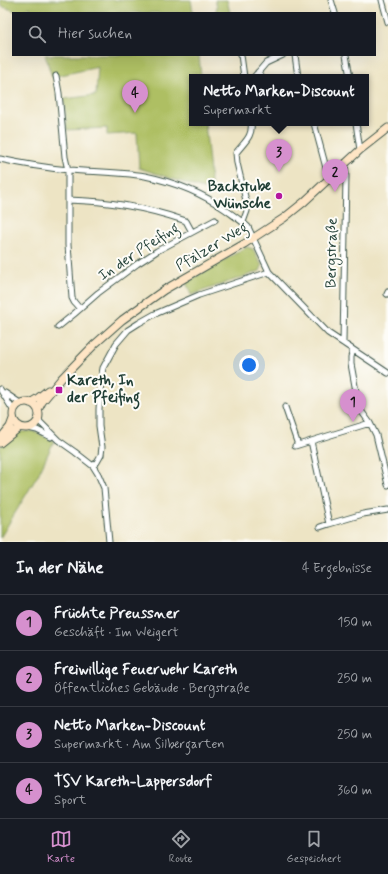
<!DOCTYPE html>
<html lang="de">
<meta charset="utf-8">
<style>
:root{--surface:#171b24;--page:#20242c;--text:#f1f3f6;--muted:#9ea1a6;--line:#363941;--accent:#d690ce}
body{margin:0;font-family:Mynerve,sans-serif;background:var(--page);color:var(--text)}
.you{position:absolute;left:249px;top:365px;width:14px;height:14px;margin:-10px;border:3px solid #fff;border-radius:50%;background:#1a73e8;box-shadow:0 0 0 6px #1a73e833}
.badge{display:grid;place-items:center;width:26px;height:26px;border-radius:50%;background:var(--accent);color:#111;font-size:13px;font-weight:700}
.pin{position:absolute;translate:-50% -33px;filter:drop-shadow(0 1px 2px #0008)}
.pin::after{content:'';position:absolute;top:21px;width:14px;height:12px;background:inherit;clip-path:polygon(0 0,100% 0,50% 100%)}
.popup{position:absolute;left:189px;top:74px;width:180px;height:52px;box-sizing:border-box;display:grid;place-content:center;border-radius:0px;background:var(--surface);filter:drop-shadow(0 1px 3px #0005);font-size:13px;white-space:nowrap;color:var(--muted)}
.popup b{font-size:15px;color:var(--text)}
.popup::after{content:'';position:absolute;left:50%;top:100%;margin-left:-8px;border:8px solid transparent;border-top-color:var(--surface)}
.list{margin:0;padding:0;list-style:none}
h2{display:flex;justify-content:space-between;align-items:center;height:52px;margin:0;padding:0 16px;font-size:17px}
h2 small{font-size:13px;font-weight:400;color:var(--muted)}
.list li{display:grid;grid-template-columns:26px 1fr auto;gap:12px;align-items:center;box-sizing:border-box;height:56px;padding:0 16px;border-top:1px solid var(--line)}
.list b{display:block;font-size:15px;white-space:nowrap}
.list p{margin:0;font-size:13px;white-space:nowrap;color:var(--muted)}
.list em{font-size:13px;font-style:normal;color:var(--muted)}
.icon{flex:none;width:22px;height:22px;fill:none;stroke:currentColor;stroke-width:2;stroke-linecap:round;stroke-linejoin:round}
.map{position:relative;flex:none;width:388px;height:542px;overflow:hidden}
.search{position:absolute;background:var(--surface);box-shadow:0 4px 16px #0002;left:12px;right:12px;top:12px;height:44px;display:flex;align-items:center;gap:10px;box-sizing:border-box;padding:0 14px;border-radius:0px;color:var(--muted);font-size:15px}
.sheet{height:276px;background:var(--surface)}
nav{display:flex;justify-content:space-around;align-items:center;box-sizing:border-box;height:56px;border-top:1px solid var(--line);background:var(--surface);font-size:11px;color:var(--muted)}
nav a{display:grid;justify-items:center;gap:2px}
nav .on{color:var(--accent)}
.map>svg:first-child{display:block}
</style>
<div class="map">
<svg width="388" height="542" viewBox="0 0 388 542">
<rect width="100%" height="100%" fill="#fdfcf7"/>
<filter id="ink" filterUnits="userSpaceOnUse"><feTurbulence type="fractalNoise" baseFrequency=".025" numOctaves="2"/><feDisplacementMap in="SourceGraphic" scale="8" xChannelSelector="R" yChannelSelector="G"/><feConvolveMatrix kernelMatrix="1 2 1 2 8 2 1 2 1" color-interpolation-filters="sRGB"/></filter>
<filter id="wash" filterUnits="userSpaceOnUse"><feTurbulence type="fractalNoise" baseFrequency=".012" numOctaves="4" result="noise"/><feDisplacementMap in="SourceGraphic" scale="16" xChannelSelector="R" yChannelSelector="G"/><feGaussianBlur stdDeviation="0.9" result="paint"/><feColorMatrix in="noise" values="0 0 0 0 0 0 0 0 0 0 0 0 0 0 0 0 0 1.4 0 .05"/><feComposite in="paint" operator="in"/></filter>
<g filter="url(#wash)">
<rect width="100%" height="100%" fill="#ede4c4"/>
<!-- green -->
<path fill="#aebf63" stroke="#667e4c" d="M0,0H191L193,13H32L30,7L22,13H21L1,6Z
M215,0H227L230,13H215L217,7Z
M45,55H199L201,77H192V123H205L212,192L139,168L137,133L107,135V128L67,130L64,99L96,95L98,67L52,77Z
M247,247L253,249L262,266L260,271L191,295L186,282Z
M33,431L54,441L38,475L0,538V447L17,432Z"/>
</g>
<g filter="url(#ink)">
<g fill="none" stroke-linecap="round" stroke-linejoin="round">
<defs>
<path id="street" d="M331,0L335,13
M382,0L388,22
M241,55L244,77
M295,55L298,77
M346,55L350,77
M258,72L262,77
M56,76L59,93L65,157L68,170V245L72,298L74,302L80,309
M254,77L266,63L283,55
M314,123L329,179
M356,123L360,150
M0,159C23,164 46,168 69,170C94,172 120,172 145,176C174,182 202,193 226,210C234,216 241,220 248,227L269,272L328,333L388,373
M68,200C109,201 145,207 183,220L186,221L192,232
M243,222L247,211V205L237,163L236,153C244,142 253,137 251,123
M387,294L388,292
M58,327L74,314L98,293L137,264L157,251L215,220
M343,343L346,176L345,163
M353,350L351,357V364L359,408L370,423L376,435L388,485
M0,389L13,410
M5,393L20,403
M285,407L298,445
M38,420L58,440L75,452L93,466L98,474L104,488L109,542
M28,428L37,430L51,437
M311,441L329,524L363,514L388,510
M295,446L370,423
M93,466L97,462L101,455L102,447L99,426V409L101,380L103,368L116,344L128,330L139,323L155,314L199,295L269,272
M320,527L329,524"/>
<path id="secondary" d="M13 415a13 13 0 1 1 26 0a13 13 0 1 1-26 0Z
M30,403L38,398L48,390
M38,410L42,402L61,379L95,344L122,320L164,290L244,244L284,218L304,202L360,150L388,128
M0,439L10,427L13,419
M0,443L20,427"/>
</defs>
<!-- street casing -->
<use href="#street" stroke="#3e564a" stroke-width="7"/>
<!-- secondary casing -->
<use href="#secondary" stroke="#3e564a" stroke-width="9"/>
<!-- street -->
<use href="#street" stroke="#fff" stroke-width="5"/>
<!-- secondary -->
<use href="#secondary" stroke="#fee5c5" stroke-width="7"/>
</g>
</g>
<!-- markers -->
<g fill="#b5179e" stroke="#fdfcf7" stroke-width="1.5">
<circle cx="279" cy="196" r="4"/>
<rect x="55" y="386" width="8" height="8" rx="2"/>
</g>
<g text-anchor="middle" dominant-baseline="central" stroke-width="4" stroke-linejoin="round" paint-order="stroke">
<!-- poi labels -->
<g font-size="15" font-weight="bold" fill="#1f3d34" stroke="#fdfcf7" text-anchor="end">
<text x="271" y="187">Backstube<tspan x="271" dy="17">Wünsche</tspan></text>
<text x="67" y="381" text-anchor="start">Kareth, In<tspan x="67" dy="17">der Pfeifing</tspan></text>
</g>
<!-- street labels -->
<g font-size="15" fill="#1f3d34" stroke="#fdfcf7">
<text transform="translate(212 247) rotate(-31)">Pfälzer Weg</text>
<text transform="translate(139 252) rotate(-33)">In der Pfeifing</text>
<text transform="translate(332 253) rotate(-89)">Bergstraße</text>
</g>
</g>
</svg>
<div class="you"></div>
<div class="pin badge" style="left:353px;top:422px">1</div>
<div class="pin badge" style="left:335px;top:192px">2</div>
<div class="pin badge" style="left:279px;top:172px">3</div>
<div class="popup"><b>Netto Marken-Discount</b>Supermarkt</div>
<div class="pin badge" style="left:135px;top:113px">4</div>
<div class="search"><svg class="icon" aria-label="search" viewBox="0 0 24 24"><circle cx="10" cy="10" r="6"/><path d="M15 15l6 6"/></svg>Hier suchen</div>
</div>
<section class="sheet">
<h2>In der Nähe<small>4 Ergebnisse</small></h2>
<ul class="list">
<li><span class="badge">1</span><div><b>Früchte Preussner</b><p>Geschäft · Im Weigert</p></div><em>150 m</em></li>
<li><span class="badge">2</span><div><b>Freiwillige Feuerwehr Kareth</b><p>Öffentliches Gebäude · Bergstraße</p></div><em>250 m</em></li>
<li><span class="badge">3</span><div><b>Netto Marken-Discount</b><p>Supermarkt · Am Silbergarten</p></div><em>250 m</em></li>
<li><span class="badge">4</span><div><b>TSV Kareth-Lappersdorf</b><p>Sport</p></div><em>360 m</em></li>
</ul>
</section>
<nav>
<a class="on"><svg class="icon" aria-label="map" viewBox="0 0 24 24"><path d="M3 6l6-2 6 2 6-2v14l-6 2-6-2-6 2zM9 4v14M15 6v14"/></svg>Karte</a>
<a><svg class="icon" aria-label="directions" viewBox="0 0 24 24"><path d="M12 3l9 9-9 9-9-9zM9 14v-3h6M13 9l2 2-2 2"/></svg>Route</a>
<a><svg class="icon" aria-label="saved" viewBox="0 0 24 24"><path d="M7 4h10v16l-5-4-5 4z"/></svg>Gespeichert</a>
</nav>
